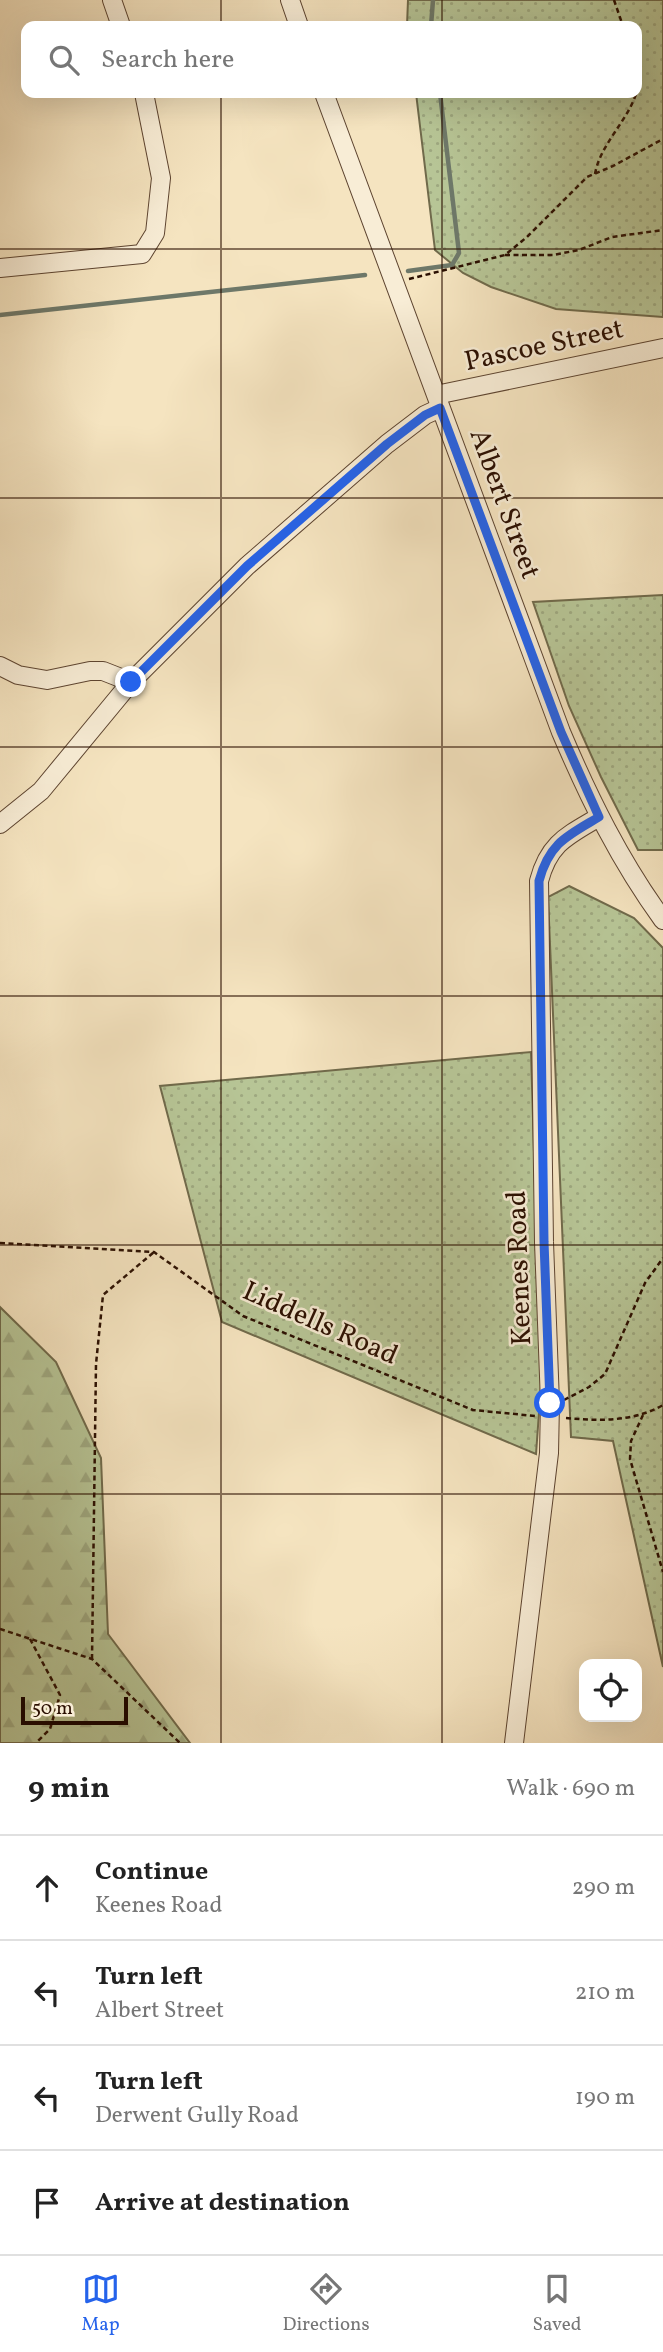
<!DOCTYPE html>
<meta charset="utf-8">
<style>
:root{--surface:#fff;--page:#f6f6f6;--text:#222;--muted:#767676;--line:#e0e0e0;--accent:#2563eb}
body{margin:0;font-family:Vollkorn,serif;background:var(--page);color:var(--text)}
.controls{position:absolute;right:21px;bottom:21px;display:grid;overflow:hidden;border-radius:14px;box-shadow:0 7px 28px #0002}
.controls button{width:63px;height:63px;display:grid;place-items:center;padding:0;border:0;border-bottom:2px solid var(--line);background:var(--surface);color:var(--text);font:35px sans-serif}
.scale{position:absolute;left:21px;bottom:18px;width:107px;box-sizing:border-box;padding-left:7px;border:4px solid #2a0e00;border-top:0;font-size:19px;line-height:24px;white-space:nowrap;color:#2a0e00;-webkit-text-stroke:5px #f8edd6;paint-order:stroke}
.stop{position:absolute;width:21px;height:21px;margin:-16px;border:5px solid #2563eb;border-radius:50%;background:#fff}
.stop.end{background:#2563eb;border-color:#fff;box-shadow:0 2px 7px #0008}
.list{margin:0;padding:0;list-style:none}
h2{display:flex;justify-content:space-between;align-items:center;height:91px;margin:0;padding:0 28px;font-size:30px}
h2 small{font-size:23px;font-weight:400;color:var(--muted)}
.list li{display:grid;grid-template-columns:46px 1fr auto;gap:21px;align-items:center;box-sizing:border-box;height:105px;padding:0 28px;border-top:2px solid var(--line)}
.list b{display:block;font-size:26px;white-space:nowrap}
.list p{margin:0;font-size:23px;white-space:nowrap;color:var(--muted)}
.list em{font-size:23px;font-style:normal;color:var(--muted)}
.icon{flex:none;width:38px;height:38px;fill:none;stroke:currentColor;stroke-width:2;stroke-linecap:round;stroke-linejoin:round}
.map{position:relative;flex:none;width:663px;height:1743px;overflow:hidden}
.search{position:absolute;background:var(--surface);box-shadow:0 7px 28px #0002;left:21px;right:21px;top:21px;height:77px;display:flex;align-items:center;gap:18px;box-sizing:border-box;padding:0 24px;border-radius:14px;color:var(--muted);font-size:26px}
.sheet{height:511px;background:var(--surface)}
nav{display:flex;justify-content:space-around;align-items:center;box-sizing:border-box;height:98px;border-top:2px solid var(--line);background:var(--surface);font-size:19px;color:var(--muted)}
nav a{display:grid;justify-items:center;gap:4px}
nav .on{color:var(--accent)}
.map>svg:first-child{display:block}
</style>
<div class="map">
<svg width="663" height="1743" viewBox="0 0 663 1743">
<defs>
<pattern id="grass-dots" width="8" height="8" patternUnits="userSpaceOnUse" patternTransform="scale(1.75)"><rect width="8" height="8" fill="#b7c596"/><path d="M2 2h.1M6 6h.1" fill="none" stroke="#9ea880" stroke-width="1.8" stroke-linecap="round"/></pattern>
<pattern id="forest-firs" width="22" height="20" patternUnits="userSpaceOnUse" patternTransform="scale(1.75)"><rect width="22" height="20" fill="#b7c596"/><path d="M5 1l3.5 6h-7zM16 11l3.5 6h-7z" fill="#9ea880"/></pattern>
</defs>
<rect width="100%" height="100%" fill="#f5e4c0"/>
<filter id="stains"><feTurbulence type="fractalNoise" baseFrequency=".00286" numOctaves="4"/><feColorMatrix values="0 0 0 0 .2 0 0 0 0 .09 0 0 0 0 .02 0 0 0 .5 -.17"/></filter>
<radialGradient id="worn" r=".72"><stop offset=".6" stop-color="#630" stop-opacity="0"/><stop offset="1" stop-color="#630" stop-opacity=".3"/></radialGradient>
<!-- grass -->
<path fill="url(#grass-dots)" stroke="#706a4b" stroke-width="2" d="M408,0H663V317L556,309L491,287L463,273L435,250L416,93H637V26H407Z
M663,595V850H638L601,777L569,706L533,602Z
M569,886L634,918L663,948V1667L613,1441L571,1437L548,897Z
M531,1052L541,1385L536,1454L222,1322L160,1086Z"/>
<!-- forest -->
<path fill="url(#forest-firs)" stroke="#706a4b" stroke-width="2" d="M0,1307L56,1362L101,1458L108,1634L190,1743H0Z"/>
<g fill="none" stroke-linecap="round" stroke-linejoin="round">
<!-- stream -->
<path stroke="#6e7869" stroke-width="4.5" d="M431,26L433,0
M408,271L452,265L459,253L440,93
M0,315L365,275"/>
<defs>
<path id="minor" d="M112,0L121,26
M290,0L299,26
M324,93L561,732C589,798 620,861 663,920
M0,268L142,254L155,233L161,178L144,93
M436,395L663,348
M0,666L18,675L47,680L90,671H103L131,682
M0,824L41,791L131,682L247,566L387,444L425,415L440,408
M514,1743L549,1453L550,1403L544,1242L539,881C549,843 567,836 599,817"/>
</defs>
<!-- minor casing -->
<use href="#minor" stroke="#5d4430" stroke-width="20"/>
<!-- path -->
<path stroke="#2a0e00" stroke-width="2.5" stroke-dasharray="5 3.5" stroke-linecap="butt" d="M614,0L623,26
M595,174C602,134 649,106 637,62
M505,255H553L579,250L612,237L663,230
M409,279L505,255L527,237L587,177L613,166L663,139
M0,1243L154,1252L243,1316L473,1410L535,1416
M564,1400L589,1387L605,1374L645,1283L663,1258
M643,1415L631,1441L630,1459L663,1572
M566,1418C599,1421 633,1422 663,1405
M0,1629L92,1659L180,1743
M30,1639L60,1695L50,1729L36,1743
M92,1659L96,1364L103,1295L154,1252"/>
<!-- minor -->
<use href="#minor" stroke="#f8edd6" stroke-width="18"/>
</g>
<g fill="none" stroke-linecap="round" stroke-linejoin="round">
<!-- route -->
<path stroke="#2563eb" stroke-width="9" d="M131,682L247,566L387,444L425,415L440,408L561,732L599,817C567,836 549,843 539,881L544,1242L550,1403"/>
</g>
<!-- grid -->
<path fill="none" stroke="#2a0e00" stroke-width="2" stroke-opacity="0.55" d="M221,0V26M442,0V26M221,93V1743M442,93V1743M0,249H663M0,498H663M0,747H663M0,996H663M0,1245H663M0,1494H663"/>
<g text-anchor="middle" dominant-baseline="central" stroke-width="5" stroke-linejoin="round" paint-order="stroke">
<!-- street labels -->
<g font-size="28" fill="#2a0e00" stroke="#f8edd6">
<text transform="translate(544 346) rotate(-12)">Pascoe Street</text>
<text transform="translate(504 504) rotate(70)">Albert Street</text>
<text transform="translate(520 1268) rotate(-92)">Keenes Road</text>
<text transform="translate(320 1324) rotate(24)">Liddells Road</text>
</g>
</g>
<rect width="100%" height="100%" filter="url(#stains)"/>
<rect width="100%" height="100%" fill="url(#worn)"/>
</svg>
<div class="controls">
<button><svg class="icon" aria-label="locate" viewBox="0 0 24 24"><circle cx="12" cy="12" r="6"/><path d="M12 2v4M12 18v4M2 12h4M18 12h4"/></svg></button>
</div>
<div class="scale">50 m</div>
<div class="stop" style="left:550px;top:1403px"></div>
<div class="stop end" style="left:131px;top:682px"></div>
<div class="search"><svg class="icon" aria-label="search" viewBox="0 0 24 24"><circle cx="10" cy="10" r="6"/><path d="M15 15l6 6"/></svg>Search here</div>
</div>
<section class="sheet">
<h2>9 min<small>Walk · 690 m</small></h2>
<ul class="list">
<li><svg class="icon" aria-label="ahead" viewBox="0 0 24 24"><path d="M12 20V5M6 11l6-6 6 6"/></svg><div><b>Continue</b><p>Keenes Road</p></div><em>290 m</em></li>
<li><svg class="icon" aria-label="left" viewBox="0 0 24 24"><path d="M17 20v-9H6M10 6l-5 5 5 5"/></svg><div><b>Turn left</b><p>Albert Street</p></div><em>210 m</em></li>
<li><svg class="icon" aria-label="left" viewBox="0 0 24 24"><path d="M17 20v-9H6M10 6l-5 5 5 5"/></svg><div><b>Turn left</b><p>Derwent Gully Road</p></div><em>190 m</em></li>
<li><svg class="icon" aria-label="arrive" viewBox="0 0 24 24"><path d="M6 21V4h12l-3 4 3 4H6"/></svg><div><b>Arrive at destination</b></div></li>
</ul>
</section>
<nav>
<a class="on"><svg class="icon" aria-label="map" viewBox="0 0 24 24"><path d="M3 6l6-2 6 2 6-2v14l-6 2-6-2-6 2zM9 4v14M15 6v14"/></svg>Map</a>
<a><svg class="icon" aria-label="directions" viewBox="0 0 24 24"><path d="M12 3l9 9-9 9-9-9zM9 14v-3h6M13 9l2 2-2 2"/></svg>Directions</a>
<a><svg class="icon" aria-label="saved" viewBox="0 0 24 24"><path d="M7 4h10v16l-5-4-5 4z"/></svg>Saved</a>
</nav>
